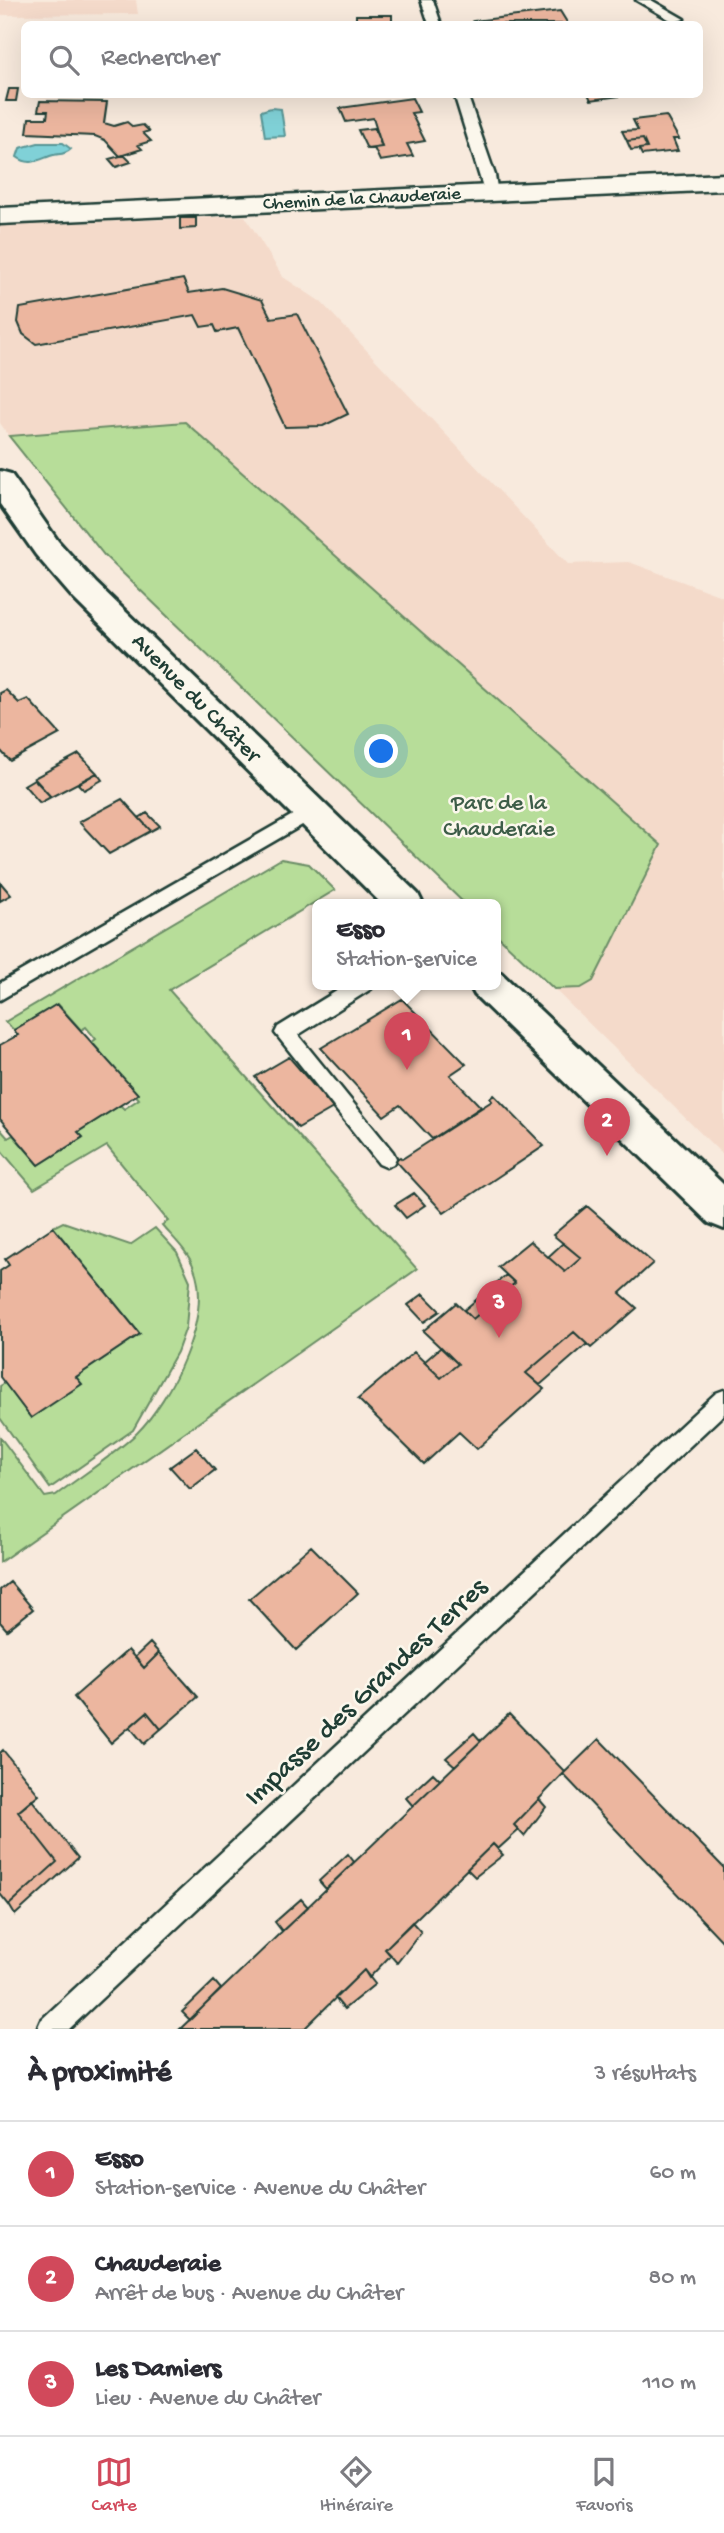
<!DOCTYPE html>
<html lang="fr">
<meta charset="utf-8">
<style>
:root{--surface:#fff;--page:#f2f2f3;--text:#2b2b33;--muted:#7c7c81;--line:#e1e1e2;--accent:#d1495b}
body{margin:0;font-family:"Gochi Hand",sans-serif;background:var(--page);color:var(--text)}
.you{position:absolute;left:382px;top:752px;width:24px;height:24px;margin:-18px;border:5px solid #fff;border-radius:50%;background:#1a73e8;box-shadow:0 0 0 10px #1a73e833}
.badge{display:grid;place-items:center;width:46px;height:46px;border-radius:50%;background:var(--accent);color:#fff;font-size:23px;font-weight:700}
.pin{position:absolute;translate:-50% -58px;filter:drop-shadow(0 2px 4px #0008)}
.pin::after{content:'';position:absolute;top:37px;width:24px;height:21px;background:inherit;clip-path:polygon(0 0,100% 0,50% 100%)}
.popup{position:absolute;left:312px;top:899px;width:189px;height:91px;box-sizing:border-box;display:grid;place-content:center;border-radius:10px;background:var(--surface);filter:drop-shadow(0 2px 5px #0005);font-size:23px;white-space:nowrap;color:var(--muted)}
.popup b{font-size:26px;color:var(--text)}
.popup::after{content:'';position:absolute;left:50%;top:100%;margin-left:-14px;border:14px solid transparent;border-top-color:var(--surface)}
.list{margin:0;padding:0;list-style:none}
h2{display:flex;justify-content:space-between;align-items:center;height:91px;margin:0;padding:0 28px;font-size:30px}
h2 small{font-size:23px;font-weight:400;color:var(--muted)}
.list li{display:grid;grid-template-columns:46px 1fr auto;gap:21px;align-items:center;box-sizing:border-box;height:105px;padding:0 28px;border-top:2px solid var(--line)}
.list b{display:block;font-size:26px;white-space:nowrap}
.list p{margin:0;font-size:23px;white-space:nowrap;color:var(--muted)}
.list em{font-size:23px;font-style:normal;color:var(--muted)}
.icon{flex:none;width:38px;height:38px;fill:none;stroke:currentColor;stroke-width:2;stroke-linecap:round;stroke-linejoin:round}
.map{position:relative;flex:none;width:724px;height:2029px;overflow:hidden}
.search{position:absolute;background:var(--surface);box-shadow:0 7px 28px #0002;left:21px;right:21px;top:21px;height:77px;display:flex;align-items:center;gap:18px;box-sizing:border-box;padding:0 24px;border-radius:10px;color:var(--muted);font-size:26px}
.sheet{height:406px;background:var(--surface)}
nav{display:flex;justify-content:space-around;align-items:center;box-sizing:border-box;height:98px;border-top:2px solid var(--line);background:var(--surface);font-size:19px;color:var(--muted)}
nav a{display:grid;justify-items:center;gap:4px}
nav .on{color:var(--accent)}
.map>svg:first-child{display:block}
</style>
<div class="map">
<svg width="724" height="2029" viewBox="0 0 724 2029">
<rect width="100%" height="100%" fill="#f8eadd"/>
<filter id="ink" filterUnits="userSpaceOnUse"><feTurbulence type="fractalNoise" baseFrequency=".0143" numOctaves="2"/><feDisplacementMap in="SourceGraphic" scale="14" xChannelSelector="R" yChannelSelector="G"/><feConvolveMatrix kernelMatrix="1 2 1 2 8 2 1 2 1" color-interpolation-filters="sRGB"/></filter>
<g filter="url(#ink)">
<!-- built -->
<path fill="#f4daca" d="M0,0H136L138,14L0,15Z
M245,216L283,277L321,302L568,564L629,562L724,597V1156L554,989L581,988L185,422L9,436L0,423V226Z"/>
<!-- green -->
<path fill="#b7dd99" stroke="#6b8d66" stroke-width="2" d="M185,422L661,845L593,981L581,988L554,989L496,934V904H465L104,555L9,436Z
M281,859L309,864L335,890L169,990L417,1269L0,1562V1437L45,1497L56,1495C82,1475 113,1456 137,1433C171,1399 213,1316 194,1268C188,1251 173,1238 162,1225L168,1221L107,1146L34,1189L0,1149V1129L8,1138L13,1135L39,1165L82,1138L78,1132L120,1105L124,1109L139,1099L92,1042L96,1039L86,1027L81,1030L58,1004L14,1030L5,1022Z
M63,1222L130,1245L155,1228L177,1252L190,1281L186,1327L177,1352L133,1430L50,1488L0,1418V1386L5,1383L31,1418L76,1377L140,1334L53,1227Z"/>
<!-- water -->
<path fill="#80d1d7" stroke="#599696" stroke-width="2" d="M271,108L281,109L285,136L265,137L261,111Z
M38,143H63L71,149C64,156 58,153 50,156C37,161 29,166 17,157L20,148Z"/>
<!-- building -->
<path fill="#ecb69f" stroke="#1f3d34" stroke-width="2" d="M560,11L568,24H475L473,21Z
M356,15H392V24H356Z
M9,89H18L16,101H6Z
M588,94H619L620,96L591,100Z
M412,98L419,112L411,113L425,141L407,144L413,156L380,161L374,148L382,147L373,118L346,122L340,108Z
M40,101L107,102L104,123L114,126L127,122L133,127L143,125L149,131L143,133L151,141L138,145L142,149L120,156L105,140L95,136L27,133L29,118H47L48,111H38Z
M666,116L679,139H673L678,151L642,155L639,149L647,148L643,139L627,141L622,131L638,130L633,120Z
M374,128L382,147L367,149L358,130Z
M643,139L647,148L631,150L627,141Z
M124,155L131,162L116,167L109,159Z
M180,218H196V228L180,229Z
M183,279L189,293L222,288L262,300L271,318L297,314L348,414L323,426L285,427L238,328L217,332L214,325L201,327L195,315L36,344L23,334L18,322L20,308Z
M6,690L19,703L28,699L60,734L10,761L0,750V693Z
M79,754L97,773L51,797L34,778Z
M97,773L102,780L84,790L78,784Z
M34,779L51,797L40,803L24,785Z
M122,799L151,831L109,854L79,822Z
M147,813L160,826L151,831L139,818Z
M0,882L11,895L0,901Z
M402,999L466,1064L450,1075L481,1107L432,1139L400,1105L384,1116L321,1048Z
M57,1004L138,1094L78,1132L83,1137L39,1165L0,1119V1045L18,1035L14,1030Z
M289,1057L333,1108L298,1128L255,1077Z
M494,1095L544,1146L444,1213L395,1160L400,1157L402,1159L492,1101L490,1098Z
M414,1193L425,1205L406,1218L395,1205Z
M587,1206L653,1263L620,1293L637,1308L591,1348L574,1332L526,1373L544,1389L477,1449L459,1432L424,1464L358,1399L414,1352L441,1378L458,1364L423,1331L456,1303L473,1319L515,1283L498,1267L530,1241L565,1272L581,1258L553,1235Z
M53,1227L140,1334L76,1377L82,1384L31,1418L0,1377V1271L9,1265L5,1259Z
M563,1243L581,1258L565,1272L548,1257Z
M506,1275L515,1283L473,1319L464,1310Z
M423,1294L440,1311L424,1322L408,1305Z
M574,1332L587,1344L540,1385L526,1373Z
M441,1347L458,1364L441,1378L424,1362Z
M196,1448L215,1470L190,1489L170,1467Z
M311,1546L358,1593L296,1650L249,1599Z
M10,1582L33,1609L7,1630L0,1622V1590Z
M150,1643L159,1653L144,1668L135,1657Z
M128,1650L144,1668L159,1653L198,1697L161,1729L147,1712L111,1743L74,1697Z
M147,1712L161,1729L144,1744L130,1727Z
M509,1714L565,1772L514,1825L519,1830L498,1849L493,1844L385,1949L391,1955L369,1978L364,1970L304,2029H180Z
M474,1733L481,1741L455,1766L446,1758Z
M599,1739L724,1868V1943L563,1774Z
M3,1750L39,1795L18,1812L57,1862L9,1905L0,1894V1753Z
M433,1773L440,1780L413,1806L406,1798Z
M539,1799L546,1807L524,1836L514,1825Z
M32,1800L78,1858L15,1915L9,1905L57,1862L18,1812Z
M493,1844L503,1855L475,1877L467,1869Z
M348,1854L354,1862L326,1889L319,1881Z
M301,1899L308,1907L282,1931L275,1922Z
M412,1922L421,1932L397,1963L385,1949Z
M364,1970L375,1984L344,2009L335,1998Z
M214,1981L221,1989L190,2020L182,2012Z"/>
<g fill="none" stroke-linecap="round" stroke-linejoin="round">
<defs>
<path id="lane" d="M421,0H433L441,24H429Z
M636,0H651L684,19L674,22Z
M454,94H467L495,175L498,194L496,197H486Z
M310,805L316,807L319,812L316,817L0,1000V983Z
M348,984H373L371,989L298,1035L393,1152L396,1158L393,1164L386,1167L379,1164L275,1033L278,1027Z
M724,1390V1414L69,2029H37L41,2020L716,1393Z"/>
<path id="street" d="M724,174V190L0,224V208Z"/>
<path id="primary" d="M0,471L11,474L58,541L96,583L418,894L423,904H382L74,599L36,555L0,504Z
M496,972L501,973L724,1185V1229L709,1223L475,995L469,984H496Z"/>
</defs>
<!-- lane casing -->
<use href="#lane" stroke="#1f3d34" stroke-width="5"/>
<!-- street casing -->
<use href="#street" stroke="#1f3d34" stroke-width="5"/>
<!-- primary casing -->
<use href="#primary" stroke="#1f3d34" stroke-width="6"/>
<!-- lane -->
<use href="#lane" fill="#fbf7ec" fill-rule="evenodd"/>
<!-- street -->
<use href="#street" fill="#fbf7ec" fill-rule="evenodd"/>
<!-- primary -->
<use href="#primary" fill="#fbf7ec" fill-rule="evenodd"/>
</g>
</g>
<g text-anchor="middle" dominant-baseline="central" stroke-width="5" stroke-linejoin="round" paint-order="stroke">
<!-- far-street labels -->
<g font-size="19" fill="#1f3d34" stroke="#fbf7ec">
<text transform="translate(362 200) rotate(-3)">Chemin de la Chauderaie</text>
</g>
<!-- street labels -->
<g font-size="23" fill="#1f3d34" stroke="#fbf7ec">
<text transform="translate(195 699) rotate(45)">Avenue du Châter</text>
</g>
<!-- park labels -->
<g font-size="23" fill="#3d5d48" stroke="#fbf7ec">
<text x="499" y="804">Parc de la<tspan x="499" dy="26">Chauderaie</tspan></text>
</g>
<!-- near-street labels -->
<g font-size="28" fill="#1f3d34" stroke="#fbf7ec">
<text transform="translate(367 1693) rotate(-43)">Impasse des Grandes Terres</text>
</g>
</g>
</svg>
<div class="you"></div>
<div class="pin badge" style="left:407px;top:1070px">1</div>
<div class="popup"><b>Esso</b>Station-service</div>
<div class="pin badge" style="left:607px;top:1156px">2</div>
<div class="pin badge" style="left:499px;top:1338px">3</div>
<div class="search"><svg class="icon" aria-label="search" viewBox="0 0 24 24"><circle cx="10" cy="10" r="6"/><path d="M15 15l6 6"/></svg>Rechercher</div>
</div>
<section class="sheet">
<h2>À proximité<small>3 résultats</small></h2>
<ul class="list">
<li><span class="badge">1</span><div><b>Esso</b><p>Station-service · Avenue du Châter</p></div><em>60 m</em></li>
<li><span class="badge">2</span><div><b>Chauderaie</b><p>Arrêt de bus · Avenue du Châter</p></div><em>80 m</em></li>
<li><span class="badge">3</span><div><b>Les Damiers</b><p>Lieu · Avenue du Châter</p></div><em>110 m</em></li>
</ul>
</section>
<nav>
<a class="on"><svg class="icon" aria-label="map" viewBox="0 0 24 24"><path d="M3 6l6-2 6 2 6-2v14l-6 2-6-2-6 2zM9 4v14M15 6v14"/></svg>Carte</a>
<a><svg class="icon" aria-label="directions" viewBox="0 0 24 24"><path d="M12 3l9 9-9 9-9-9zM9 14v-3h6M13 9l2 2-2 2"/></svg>Itinéraire</a>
<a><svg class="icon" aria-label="saved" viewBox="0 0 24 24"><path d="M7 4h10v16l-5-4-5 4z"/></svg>Favoris</a>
</nav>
